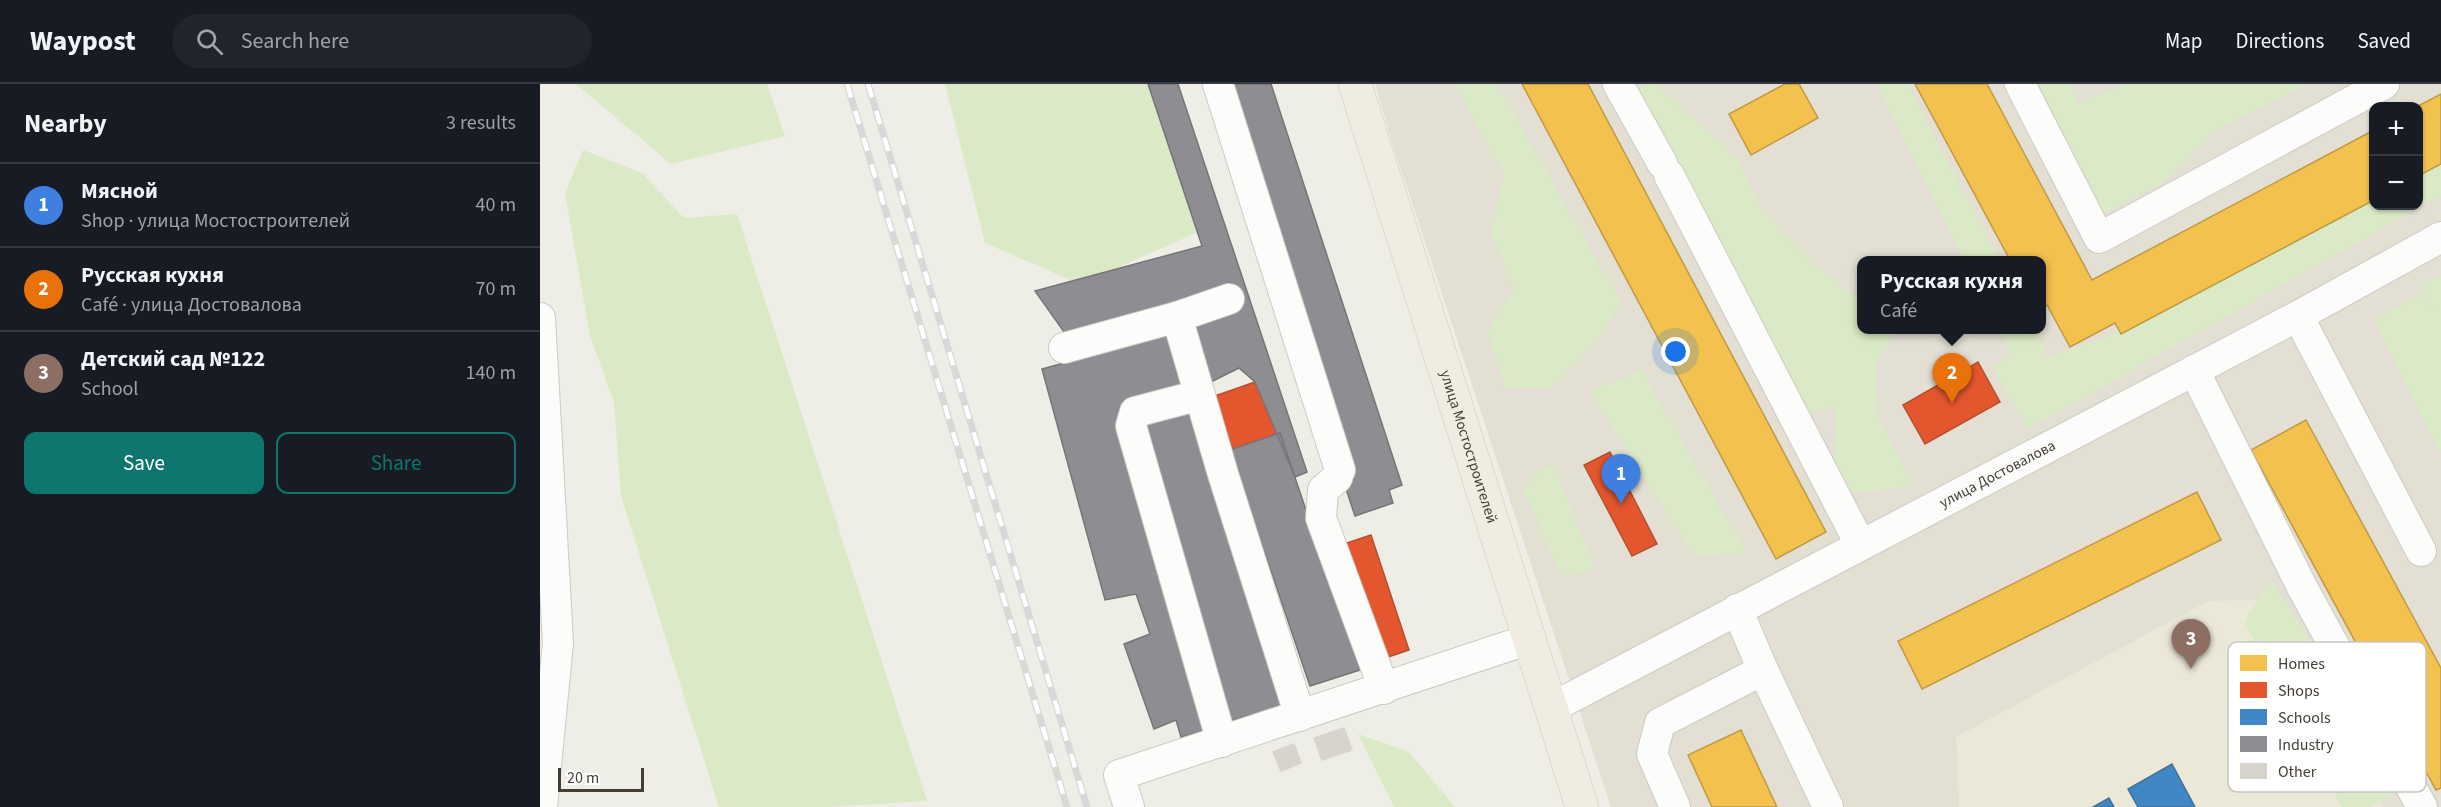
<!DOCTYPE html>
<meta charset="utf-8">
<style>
:root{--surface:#171b24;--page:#20242c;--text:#f1f3f6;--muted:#9ea1a6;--line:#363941;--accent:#0f766e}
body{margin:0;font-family:"Source Sans 3",sans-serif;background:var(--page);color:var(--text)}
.controls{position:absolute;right:18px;top:18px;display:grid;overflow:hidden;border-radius:12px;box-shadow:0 2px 4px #0004}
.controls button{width:54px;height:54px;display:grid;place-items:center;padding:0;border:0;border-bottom:2px solid var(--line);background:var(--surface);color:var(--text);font:30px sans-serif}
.scale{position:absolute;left:18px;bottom:15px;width:86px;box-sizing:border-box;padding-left:6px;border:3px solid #443e33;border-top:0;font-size:16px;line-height:21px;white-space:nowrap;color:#443e33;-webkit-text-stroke:4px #fff;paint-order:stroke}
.you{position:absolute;left:1136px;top:268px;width:21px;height:21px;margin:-15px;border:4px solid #fff;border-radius:50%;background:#1a73e8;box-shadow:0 0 0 9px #1a73e833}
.badge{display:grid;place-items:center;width:39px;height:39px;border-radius:50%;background:var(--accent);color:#fff;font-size:20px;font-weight:700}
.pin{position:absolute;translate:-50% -50px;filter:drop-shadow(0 2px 3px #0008)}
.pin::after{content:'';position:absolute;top:32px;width:21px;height:18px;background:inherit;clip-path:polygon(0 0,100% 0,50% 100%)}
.popup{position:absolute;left:1317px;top:172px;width:189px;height:78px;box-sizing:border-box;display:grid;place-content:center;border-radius:12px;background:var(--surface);filter:drop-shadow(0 2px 4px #0005);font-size:20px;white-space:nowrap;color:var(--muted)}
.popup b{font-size:22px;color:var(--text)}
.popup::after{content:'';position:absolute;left:50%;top:100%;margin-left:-12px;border:12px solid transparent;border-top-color:var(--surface)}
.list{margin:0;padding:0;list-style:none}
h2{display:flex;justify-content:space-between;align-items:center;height:78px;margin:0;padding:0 24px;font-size:26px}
h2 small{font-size:20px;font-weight:400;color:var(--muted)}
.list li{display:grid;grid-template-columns:39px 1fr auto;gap:18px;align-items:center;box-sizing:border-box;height:84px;padding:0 24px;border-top:2px solid var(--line)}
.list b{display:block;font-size:22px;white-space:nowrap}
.list p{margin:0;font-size:20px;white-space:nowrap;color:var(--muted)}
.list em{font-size:20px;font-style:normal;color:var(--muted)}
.actions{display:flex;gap:12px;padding:18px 24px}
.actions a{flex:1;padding:14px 0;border:2px solid var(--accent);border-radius:12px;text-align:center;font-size:21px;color:var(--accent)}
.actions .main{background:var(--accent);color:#fff}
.icon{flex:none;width:33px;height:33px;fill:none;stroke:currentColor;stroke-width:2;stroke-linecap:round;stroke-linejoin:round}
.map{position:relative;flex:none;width:1901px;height:723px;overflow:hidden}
header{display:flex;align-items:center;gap:36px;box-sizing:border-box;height:84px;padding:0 30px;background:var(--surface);border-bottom:2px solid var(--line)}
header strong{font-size:28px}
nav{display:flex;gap:33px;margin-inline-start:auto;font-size:21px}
.search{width:420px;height:54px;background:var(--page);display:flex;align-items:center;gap:15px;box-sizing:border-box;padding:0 21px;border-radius:33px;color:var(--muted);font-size:22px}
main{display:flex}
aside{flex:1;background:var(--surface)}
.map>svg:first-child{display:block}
</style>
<header>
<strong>Waypost</strong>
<div class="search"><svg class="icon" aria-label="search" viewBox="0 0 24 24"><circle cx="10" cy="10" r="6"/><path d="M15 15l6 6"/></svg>Search here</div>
<nav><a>Map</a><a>Directions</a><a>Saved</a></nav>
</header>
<main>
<aside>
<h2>Nearby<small>3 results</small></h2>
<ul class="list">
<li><span class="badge" style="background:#3f7fe0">1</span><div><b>Мясной</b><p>Shop · улица Мостостроителей</p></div><em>40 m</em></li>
<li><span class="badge" style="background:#e8710a">2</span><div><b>Русская кухня</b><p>Café · улица Достовалова</p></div><em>70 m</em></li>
<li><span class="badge" style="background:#8d6e63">3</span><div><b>Детский сад №122</b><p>School</p></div><em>140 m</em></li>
</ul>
<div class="actions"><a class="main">Save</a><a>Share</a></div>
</aside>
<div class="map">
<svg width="1901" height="723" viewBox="0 0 1901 723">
<rect width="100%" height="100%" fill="#eeede6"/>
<!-- residential -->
<path fill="#e3dfd3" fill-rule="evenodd" d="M835,0H1901V723H1071L852,58ZM1834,22H1878V122H1834ZM1322,176H1502V246H1322Z"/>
<!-- education -->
<path fill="#ece8d8" d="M1716,516L1844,723H1419L1416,653L1668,517Z"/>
<!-- green -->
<path fill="#dbeac6" d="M36,0H227L245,52L131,80Z
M405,0H619L663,146L540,200L445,159Z
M914,0H957L1081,219L1060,252L1010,304H965L948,247L975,203L951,151L964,89Z
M1108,0H1116L1197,74L1220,124L1277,183L1322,218V246H1356L1336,280L1338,335L1375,402L1294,411L1296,322L1266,329L1091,9Z
M1337,0H1367L1459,176H1424Z
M1470,0H1531L1538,20L1585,0H1768L1676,46L1621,100L1541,140Z
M43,66L102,89L144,134L197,130L387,717L287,723H179L81,412L74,318L50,252L25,109Z
M1901,74V111L1488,345L1453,282L1472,274L1458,246H1495L1504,264L1500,275L1562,255L1637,220L1833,111L1834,122H1878L1879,86Z
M1901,188V372L1835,237L1880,209L1894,228L1881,201Z
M1101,286L1207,470L1154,471L1050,308Z
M1014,382L1055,485L1022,492L984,408L998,386Z
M1731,496L1865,703L1829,723H1802L1704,538Z
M818,650L869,668L915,723H854Z"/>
<!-- homes -->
<path fill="#f2c14e" stroke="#be9a46" stroke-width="1.5" d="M982,0H1048L1286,448L1236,475Z
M1245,0H1259L1278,34L1211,71L1189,30Z
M1375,0H1447L1552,196L1834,46V116L1581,250L1575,239L1530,263L1507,221L1502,224V176H1470Z
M1901,10V80L1878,92V22Z
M1766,336L1901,584V704L1896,706L1711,366Z
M1657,408L1681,456L1382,605L1358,557Z
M1201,646L1237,723H1172L1148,671Z"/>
<!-- shops -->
<path fill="#e4572e" stroke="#b45030" stroke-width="1.5" d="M1438,278L1460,318L1385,360L1363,321Z
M715,298L740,349L690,366L672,313Z
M1070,368L1117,460L1092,472L1044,381Z
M831,451L869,566L842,575L804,460Z"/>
<!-- schools -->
<path fill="#3f88c5" stroke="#407299" stroke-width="1.5" d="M1632,680L1655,723H1598L1588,705Z
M1569,714L1574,723H1553Z"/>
<!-- industry -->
<path fill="#8d8d92" stroke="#777576" stroke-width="1.5" d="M608,0H638L767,388L755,393L715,298L699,284L671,298L651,237L690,203L524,248L495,207L662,162Z
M684,0H731L862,401L849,406L853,419L815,432L804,399L814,395Z
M639,247L654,304L582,325L670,645L641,653L636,636L614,645L584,560L610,550L596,510L565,516L502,285Z
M658,321L745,621L691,637L604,336Z
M740,349L820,586L770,602L690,366Z"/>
<!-- building -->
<path fill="#d6d4cd" stroke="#d6d4cc" stroke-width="1.5" d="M804,644L812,666L782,676L774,654Z
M754,660L761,679L741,687L733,668Z"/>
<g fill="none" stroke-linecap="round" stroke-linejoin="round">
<defs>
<g id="minor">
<path d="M678,0L800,386L797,394L783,406L781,434L844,605"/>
<path d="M1078,0L1122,79"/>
<path d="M1480,0L1559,154L1844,0"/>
<path d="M1129,91L1320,460"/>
<path d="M1758,232L1881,467"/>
<path d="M637,233L683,390L760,632"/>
<path d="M0,234L18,559L2,723"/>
<path d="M524,264L637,233L689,215"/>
<path d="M1654,286L1762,503L1882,723"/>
<path d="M660,311L595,328L591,342L682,658"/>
<path d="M1197,525L1223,586L1288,723"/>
<path id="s1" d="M1011,624L1758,232L1901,153"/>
<path d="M589,723L579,691L990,555"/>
<path d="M1135,723L1112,670L1120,639L1223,586"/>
</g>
<g id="major">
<path id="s2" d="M815,0L1042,723"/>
</g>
</defs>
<!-- minor casing -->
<use href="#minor" stroke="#cccac4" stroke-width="32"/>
<!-- major casing -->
<use href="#major" stroke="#d1c9b3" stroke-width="34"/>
<!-- minor -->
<use href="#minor" stroke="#fcfcfb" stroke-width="30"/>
<!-- major -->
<use href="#major" stroke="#f0ece2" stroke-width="33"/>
<defs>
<path id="rail" d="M307,0L527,723
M328,0L547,723"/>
</defs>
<!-- rail casing -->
<use href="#rail" stroke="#d8d8d7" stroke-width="7"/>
<!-- rail -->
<use href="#rail" stroke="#fff" stroke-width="4.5" stroke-dasharray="14" stroke-linecap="butt"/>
</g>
<g text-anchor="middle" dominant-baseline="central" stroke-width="6" stroke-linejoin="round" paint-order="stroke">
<!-- street labels -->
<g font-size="15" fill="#443e33" stroke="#fff">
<text stroke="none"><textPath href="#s2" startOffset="380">улица Мостостроителей</textPath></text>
<text stroke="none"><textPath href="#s1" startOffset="504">улица Достовалова</textPath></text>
</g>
</g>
<!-- legend -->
<rect x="1688" y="558" width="198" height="150" rx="9" fill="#fff" stroke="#c7c5c2" stroke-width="1.5"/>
<rect x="1700" y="571" width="27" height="16" fill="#f2c14e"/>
<rect x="1700" y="598" width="27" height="16" fill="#e4572e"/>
<rect x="1700" y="625" width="27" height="16" fill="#3f88c5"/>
<rect x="1700" y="652" width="27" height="16" fill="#8d8d92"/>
<rect x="1700" y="679" width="27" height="16" fill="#d6d4cd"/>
<g font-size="16" fill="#443e33">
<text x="1738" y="585">Homes</text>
<text x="1738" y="612">Shops</text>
<text x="1738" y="639">Schools</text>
<text x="1738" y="666">Industry</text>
<text x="1738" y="693">Other</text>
</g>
</svg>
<div class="controls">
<button>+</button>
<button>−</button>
</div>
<div class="scale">20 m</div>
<div class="you"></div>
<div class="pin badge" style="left:1081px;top:420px;background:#3f7fe0">1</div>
<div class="pin badge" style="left:1412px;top:319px;background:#e8710a">2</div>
<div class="popup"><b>Русская кухня</b>Café</div>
<div class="pin badge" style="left:1651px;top:585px;background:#8d6e63">3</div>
</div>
</main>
